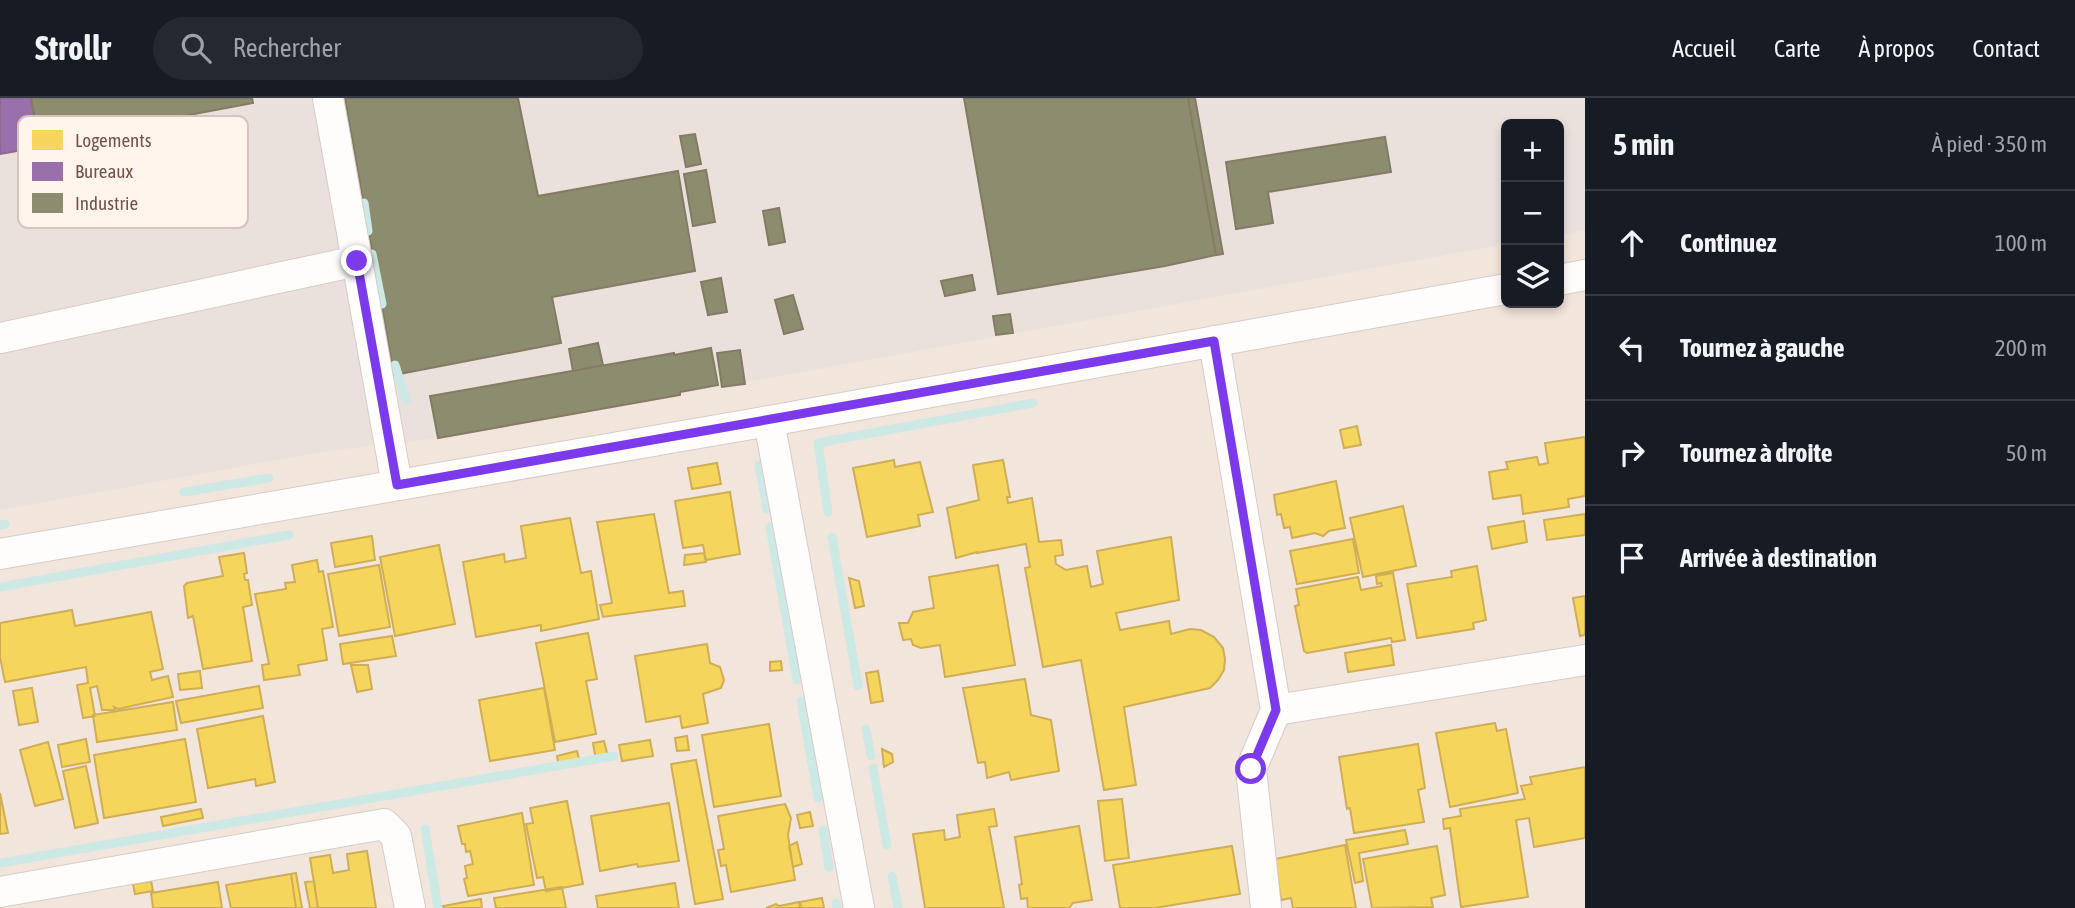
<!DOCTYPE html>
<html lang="fr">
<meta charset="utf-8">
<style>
:root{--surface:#171b24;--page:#242831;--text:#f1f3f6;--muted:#9ea1a6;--line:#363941}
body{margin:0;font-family:"Asap Condensed",sans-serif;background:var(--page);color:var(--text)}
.controls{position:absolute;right:21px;top:21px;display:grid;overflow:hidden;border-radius:10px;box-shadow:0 4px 10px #0003}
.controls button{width:63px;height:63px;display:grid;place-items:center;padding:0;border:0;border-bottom:2px solid var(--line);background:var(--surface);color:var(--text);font:35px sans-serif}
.stop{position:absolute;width:21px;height:21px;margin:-16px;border:5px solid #7c3aed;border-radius:50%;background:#fff}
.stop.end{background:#7c3aed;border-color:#fff;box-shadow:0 2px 7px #0008}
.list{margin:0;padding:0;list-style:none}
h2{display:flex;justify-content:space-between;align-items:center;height:91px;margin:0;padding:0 28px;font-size:30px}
h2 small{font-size:23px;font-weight:400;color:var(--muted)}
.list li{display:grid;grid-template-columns:46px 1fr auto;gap:21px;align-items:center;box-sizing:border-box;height:105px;padding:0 28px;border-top:2px solid var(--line)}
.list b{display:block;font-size:26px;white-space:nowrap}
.list em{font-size:23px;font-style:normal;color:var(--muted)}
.icon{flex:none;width:38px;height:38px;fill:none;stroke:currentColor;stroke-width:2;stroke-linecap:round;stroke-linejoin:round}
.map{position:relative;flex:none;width:1585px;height:810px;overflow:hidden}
header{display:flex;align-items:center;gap:42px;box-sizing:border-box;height:98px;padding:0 35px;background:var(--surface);border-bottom:2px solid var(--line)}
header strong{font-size:33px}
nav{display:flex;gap:38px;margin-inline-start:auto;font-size:24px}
.search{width:490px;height:63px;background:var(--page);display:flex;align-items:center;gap:18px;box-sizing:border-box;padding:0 24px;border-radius:38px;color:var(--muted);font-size:26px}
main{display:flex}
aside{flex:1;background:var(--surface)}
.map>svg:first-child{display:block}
</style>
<header>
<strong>Strollr</strong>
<div class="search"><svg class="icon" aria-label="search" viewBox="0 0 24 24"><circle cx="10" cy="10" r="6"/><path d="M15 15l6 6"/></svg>Rechercher</div>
<nav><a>Accueil</a><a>Carte</a><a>À propos</a><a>Contact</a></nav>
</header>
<main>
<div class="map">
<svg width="1585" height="810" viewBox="0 0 1585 810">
<rect width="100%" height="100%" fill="#f7f1ec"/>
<!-- residential -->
<path fill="#f2e5dc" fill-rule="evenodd" d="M0,0H1585V810H0ZM1506,26H1559V205H1506Z"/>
<!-- industrial -->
<path fill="#eae1dc" d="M0,0H1585V132L1559,137V26H1506V146L438,340L327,353L0,412Z"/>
<!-- homes -->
<path fill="#f6d55c" stroke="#cfae57" stroke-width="2" d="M1357,328L1361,347L1344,350L1340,332Z
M1585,339V398L1568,401L1569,409L1523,416L1521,397L1493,401L1489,374L1508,371L1506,364L1537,359L1539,367L1548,365L1545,345Z
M894,362L895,369L920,364L933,414L918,417L920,428L867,439L853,370Z
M1003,362L1010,399H1007L1008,405L1032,400L1039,444L1061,442L1063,457L1055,458L1056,466L1066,472L1087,468L1091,489L1103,486L1097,453L1171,439L1179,502L1116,515L1120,532L1169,523L1171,536L1190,531L1201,532L1214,539L1223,550L1225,561L1224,572L1218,582L1210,590L1124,609L1136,687L1104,692L1081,562L1043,569L1025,470L1030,469L1026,446L977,455V454L956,460L947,410L979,402L973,367Z
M717,365L721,386L692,391L688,370Z
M1336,383L1345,430L1329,433L1323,438L1315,435L1292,440L1290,429L1284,430L1281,416L1277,417L1274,397Z
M730,394L740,456L706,462L703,447L683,450L675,403Z
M1403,408L1416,468L1363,479L1350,420Z
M654,416L669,495L683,493L685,508L603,519L600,507L612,505L597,424Z
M1585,416V437L1547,442L1544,422Z
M570,420L581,475L591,473L599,521L541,533V527L476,539L463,464L504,456L505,464L526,460L521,428Z
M1524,423L1527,444L1492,451L1488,429Z
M372,438L375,462L335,469L331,445Z
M1353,441L1359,475L1297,486L1290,453Z
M439,447L455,526L395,538L380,459Z
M244,455L247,475L244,476L245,482H248L252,507L243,509L252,563L203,571L193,518L188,520L184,488L187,485L223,478L219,459Z
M704,455L706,464L684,467L685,457Z
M317,462L319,474L323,473L333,529L322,531L327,562L298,567L300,577L264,582L262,567L269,566L255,496L286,491L285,485L295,484L292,467Z
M379,467L390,529L339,538L328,476Z
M998,467L1015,567L945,579L940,547L921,550L913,547L911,541L903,542L899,525H908L913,514L934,510L929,479Z
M1477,468L1486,522L1473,525L1474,531L1417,540L1407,486L1452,479L1451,473Z
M1393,475L1405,542L1392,544L1391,540L1307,555L1304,553L1295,508L1299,507L1296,491L1358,479L1361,492L1382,488L1381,485L1377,486L1376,478Z
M849,480L859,483L864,508L855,510Z
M1585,498V537L1580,538L1573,500Z
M72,512L75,528L151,514L163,571L150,574L152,582L168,578L173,599L118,611L114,609L115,612H102L97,588L90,590L95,618L83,620L77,587L88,585L86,569L5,584L0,559V525Z
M588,535L597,581L586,583L596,636L555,644L536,545Z
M392,538L396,558L343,566L340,546Z
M707,546L710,565L720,569L724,582L721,590L703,596L708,625L682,630L680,618L646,624L635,558Z
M1391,547L1394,567L1348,574L1345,555Z
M781,563L782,572L770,573V564Z
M351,567H368L372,591L357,594Z
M200,573L202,590L180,592L178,576Z
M878,573L883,603L871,605L866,575Z
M1025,581L1031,617L1051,622L1059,673L1011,682L1009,674L987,680L985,664L978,665L963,590Z
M259,588L263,610L181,625L176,603Z
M32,590L38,624L19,627L13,593Z
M544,590L555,652L490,663L479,602Z
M173,604L177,632L97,644L93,617Z
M263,618L275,684L256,688L255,681L208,690L197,631Z
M1495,625L1497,633L1506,631L1518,695L1450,709L1436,635Z
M769,626L781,698L714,709L702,637Z
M687,638L689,652L677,653L675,640Z
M86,641L90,664L62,669L58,647Z
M185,641L196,704L104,720L94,657Z
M650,642L653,658L622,663L619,647Z
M604,643L608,659L596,662L593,645Z
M48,644L63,701L35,708L20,652Z
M1418,646L1425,690L1418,692L1424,724L1354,735L1350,710L1347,711L1339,659Z
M882,651L892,656L893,664L884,669Z
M577,653L580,665L559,669L557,658Z
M696,662L723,801L695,806L671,666Z
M86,668L98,725L75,730L63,673Z
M1585,669V740L1534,749L1529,720L1516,722L1528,799L1461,809L1450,730L1444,731L1443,721L1461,718L1460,711L1525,701L1521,688L1532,686L1530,679Z
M0,695L8,735L0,736Z
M1122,701L1129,760L1105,763L1098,703Z
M567,703L583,786L546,793L543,779L537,780L526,726L533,725L530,710Z
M669,705L679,763L638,769L637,766L600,773L591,718Z
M785,706L791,720L788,737L795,782L731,794L726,767L721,768L718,752L724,751L718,718Z
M201,711L203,720L163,728L161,719Z
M994,711L997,728L989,729L1004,810H925L913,736L944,732L945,742L960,739L957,717Z
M810,714L813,728L800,730L797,717Z
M522,715L534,787L468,798L464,781L467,780L465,768L473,766L470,753L466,754L465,746H462L458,728Z
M1079,728L1092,802L1073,805L1069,810H1028L1027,800L1021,801L1019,787L1022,786L1015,739Z
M1405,732L1408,746L1359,755L1363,783L1355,785L1346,742Z
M797,744L802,766L793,769L789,748Z
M1345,747L1356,810H1293L1291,800L1281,802L1275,761Z
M1232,748L1240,796L1155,810H1120L1113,767Z
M1437,748L1445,797L1431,800L1433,809L1372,810L1363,761Z
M367,753L376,810H318L310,760L330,757L333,775L349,772L347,756Z
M296,775L302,810H296L291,776Z
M291,776L296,810H231L226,787Z
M151,783L153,793L135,796L133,786Z
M314,783L318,810H310L305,784Z
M218,784L222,810H153L151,795Z
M675,785L679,810H598L596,798Z
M562,789L566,810H496L494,800Z
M822,800L824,810H801L800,804Z
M481,801L482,810H443V808Z
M799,804L800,810H766L776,806L779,808Z"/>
<!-- offices -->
<path fill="#9970ab" stroke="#8e678e" stroke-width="2" d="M0,0H31L40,49L0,56Z"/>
<!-- industry -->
<path fill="#8c8c6e" stroke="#857b64" stroke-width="2" d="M31,0H252L253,5L40,45Z
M345,0H518L538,98L678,73L695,173L552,199L561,245L394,277Z
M964,0H1188L1216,157L1165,168L998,196Z
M1188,0H1195L1223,156L1216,157Z
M695,36L701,66L686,69L680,38Z
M1385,39L1391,74L1268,94L1273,125L1236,131L1226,64Z
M706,72L715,124L693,128L684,76Z
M779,110L785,144L769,147L763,113Z
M972,177L975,192L945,198L941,183Z
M721,180L727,214L708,217L701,184Z
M793,197L803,231L784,236L775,202Z
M1010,216L1013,235L996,237L993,218Z
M598,245L603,267L573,273L569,251Z
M711,250L718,287L680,294V297L438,340L430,298L674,255V257Z
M740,252L745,286L722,289L717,255Z"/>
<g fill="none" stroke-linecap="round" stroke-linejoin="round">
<!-- stream -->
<path stroke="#cde9e6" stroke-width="9" d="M364,105L368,133
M372,156L382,206
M395,267L406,302
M759,367L767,411
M184,394L269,380
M828,414L818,345L1033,305
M0,427L5,426
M770,429L797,582
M832,439L858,588
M0,489L289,437
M801,603L818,700
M866,631L871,658
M873,670L887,747
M425,731L438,810
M823,732L829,769
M0,765L614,658
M892,778L898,810
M836,805L837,810"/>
<defs>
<path id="minor" d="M328,0L397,387
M1559,182L1585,177
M0,240L357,163
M1214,243L1276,612L1251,671L1266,810
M769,323L859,810
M0,456L769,323L1506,191
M1276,612L1585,562
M0,794L384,726L396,738L410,810"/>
</defs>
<!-- minor casing -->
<use href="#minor" stroke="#d6ccc8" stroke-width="32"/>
<!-- minor -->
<use href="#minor" stroke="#fefdfc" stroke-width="30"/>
</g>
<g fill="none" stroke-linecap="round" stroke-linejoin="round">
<!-- route -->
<path stroke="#7c3aed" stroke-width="9" d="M357,163L397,387L1214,243L1276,612L1251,671"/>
</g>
<!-- legend -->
<rect x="18" y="18" width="230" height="112" rx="10" fill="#fff5ed" stroke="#d6c4bd" stroke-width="2"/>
<rect x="32" y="32" width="31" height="20" fill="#f6d55c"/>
<rect x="32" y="64" width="31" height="19" fill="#9970ab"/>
<rect x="32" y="95" width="31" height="20" fill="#8c8c6e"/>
<g font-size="19" fill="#75534c">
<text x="75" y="49">Logements</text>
<text x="75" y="80">Bureaux</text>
<text x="75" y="112">Industrie</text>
</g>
</svg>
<div class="controls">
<button>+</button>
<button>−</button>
<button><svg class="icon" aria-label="layers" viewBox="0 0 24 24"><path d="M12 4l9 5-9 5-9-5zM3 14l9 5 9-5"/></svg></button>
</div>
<div class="stop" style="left:1251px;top:671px"></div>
<div class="stop end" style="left:357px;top:163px"></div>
</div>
<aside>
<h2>5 min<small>À pied · 350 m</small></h2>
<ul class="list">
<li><svg class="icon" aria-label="ahead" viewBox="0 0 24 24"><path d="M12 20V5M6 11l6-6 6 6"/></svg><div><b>Continuez</b></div><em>100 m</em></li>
<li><svg class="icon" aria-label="left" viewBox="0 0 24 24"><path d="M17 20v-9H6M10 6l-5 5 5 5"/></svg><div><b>Tournez à gauche</b></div><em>200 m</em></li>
<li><svg class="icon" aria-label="right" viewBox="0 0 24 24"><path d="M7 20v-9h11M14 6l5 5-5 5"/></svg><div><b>Tournez à droite</b></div><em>50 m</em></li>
<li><svg class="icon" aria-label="arrive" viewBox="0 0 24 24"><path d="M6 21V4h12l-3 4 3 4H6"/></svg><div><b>Arrivée à destination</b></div></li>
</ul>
</aside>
</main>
